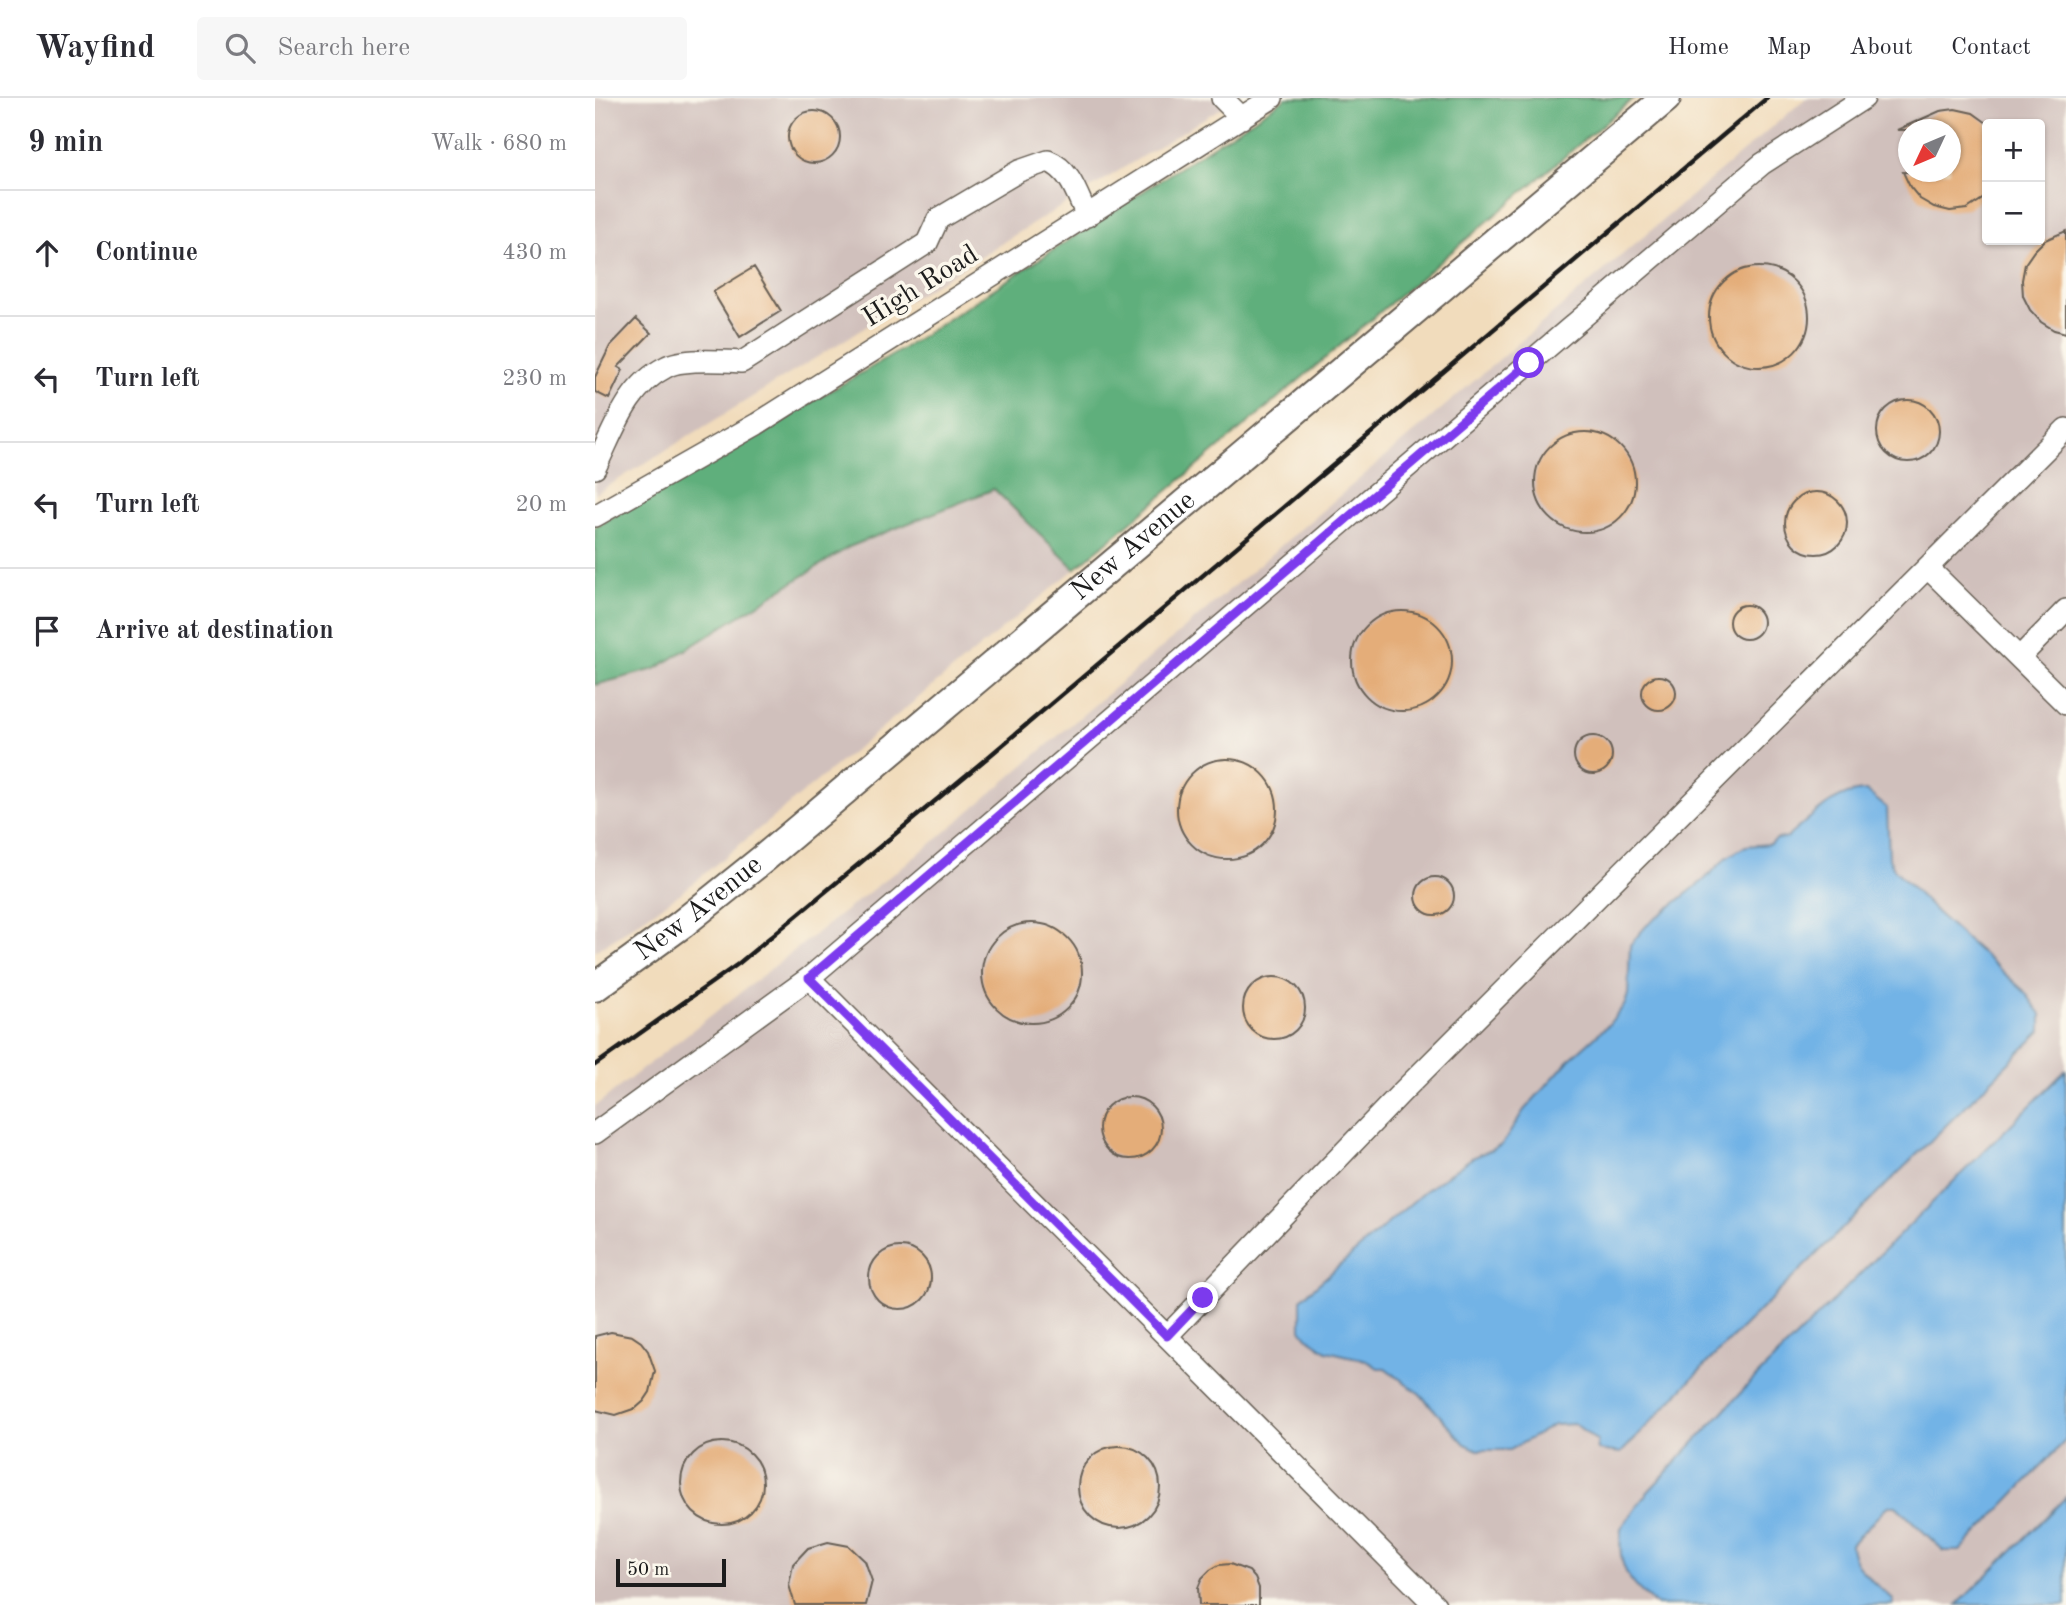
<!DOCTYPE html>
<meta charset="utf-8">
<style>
:root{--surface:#fff;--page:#f7f7f7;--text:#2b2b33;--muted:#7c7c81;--line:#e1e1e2}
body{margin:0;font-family:"Old Standard TT",serif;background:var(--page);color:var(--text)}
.controls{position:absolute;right:21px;top:21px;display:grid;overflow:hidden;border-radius:7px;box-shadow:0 2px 5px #0004}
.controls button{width:63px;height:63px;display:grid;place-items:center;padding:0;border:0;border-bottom:2px solid var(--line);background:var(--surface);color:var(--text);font:35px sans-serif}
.compass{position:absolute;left:1303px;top:21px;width:63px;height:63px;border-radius:50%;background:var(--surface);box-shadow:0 2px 5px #0004;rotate:226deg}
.scale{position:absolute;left:21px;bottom:18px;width:110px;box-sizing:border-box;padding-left:7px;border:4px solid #1c1c1c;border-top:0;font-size:19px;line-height:24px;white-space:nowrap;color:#1c1c1c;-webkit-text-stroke:5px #fbf7ec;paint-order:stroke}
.stop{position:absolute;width:21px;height:21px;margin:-16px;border:5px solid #7c3aed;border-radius:50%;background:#fff}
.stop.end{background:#7c3aed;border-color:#fff;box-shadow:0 2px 7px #0008}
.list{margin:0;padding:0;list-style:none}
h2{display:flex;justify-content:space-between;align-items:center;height:91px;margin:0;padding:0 28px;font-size:30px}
h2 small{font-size:23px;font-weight:400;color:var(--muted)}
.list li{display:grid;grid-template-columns:46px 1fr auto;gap:21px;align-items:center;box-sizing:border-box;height:126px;padding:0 28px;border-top:2px solid var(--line)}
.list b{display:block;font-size:26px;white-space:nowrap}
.list em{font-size:23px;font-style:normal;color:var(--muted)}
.icon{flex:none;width:38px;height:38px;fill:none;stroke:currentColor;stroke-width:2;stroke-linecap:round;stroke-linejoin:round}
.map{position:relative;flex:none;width:1471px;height:1507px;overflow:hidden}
header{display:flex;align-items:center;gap:42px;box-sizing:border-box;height:98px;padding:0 35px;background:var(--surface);border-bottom:2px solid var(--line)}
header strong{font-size:33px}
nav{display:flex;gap:38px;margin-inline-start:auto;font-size:24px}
.search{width:490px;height:63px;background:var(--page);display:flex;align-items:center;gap:18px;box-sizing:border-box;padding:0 24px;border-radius:7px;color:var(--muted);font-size:26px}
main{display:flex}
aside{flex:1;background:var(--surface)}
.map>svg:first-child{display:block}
</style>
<header>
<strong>Wayfind</strong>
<div class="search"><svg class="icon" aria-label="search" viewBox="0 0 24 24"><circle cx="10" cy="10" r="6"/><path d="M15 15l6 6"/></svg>Search here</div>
<nav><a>Home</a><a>Map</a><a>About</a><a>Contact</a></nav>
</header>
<main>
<aside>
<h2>9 min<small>Walk · 680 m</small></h2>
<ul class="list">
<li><svg class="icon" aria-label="ahead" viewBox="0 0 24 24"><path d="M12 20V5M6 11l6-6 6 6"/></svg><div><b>Continue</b></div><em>430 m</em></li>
<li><svg class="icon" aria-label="left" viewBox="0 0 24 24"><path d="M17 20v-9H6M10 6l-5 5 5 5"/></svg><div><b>Turn left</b></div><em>230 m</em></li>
<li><svg class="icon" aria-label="left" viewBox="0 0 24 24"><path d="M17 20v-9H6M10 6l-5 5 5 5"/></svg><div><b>Turn left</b></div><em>20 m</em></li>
<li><svg class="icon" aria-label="arrive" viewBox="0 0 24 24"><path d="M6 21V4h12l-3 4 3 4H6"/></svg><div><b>Arrive at destination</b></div></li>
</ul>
</aside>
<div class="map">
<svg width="1471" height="1507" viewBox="0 0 1471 1507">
<rect width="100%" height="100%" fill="#fbf7ec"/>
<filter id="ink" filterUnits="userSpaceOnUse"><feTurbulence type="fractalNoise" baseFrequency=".0143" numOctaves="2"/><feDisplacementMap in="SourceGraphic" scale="14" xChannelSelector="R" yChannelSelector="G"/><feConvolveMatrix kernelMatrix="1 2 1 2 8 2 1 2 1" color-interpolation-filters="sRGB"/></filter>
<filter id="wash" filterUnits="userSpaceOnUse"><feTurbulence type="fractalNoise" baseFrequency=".00686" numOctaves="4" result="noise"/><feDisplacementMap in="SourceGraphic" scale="28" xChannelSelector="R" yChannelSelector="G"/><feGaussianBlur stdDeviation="1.57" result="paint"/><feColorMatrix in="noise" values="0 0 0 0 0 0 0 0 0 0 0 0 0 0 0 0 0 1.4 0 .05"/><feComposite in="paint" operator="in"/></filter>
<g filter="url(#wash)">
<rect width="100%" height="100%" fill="#f1dcbc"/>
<!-- industrial -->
<path fill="#d0c0bc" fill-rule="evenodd" d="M0,0H642L0,396Z
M1211,0H1471V1507H0V1008L341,742ZM1392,26H1445V142H1392ZM1314,32H1356V74H1314Z
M400,391L480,471L86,795L0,853V587L60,571L254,449Z"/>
<!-- forest -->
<path fill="#5faf7b" stroke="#3e664c" stroke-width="2" d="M691,0H1039L480,471L399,391L254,449L60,571L0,587V429L301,255Z"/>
<!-- water -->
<path fill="#72b3e6" stroke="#476881" stroke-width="2" d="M1271,693L1292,710L1294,760L1299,771L1342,815L1429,893L1446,916V933L1113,1264L1026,1355L1003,1352L1002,1343L980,1326L959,1327L915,1352H883L870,1346L825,1296L790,1270H783L771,1262L732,1253L712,1239L706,1231V1201L830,1093L877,1060L907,1047L929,1012L975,961L1014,926L1030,906L1033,896L1035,847L1051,828L1109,782L1131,760L1151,748L1175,746L1182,741L1191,740C1215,721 1239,693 1271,693Z
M1471,972V1342L1365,1453H1349L1301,1408H1293L1256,1446C1256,1470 1282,1486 1298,1502V1507H1062C1050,1498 1034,1484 1029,1469C1025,1459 1025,1441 1026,1430L1051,1396L1153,1287Z
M1471,1399V1507H1362Z"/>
<g id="blocks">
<!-- building -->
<path fill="#e4ad79" d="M1360,11L1378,15L1392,25V98L1372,111L1355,113L1339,109L1325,101L1315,89L1308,74H1355V32H1302L1345,13Z
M193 39a26 26 0 1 1 52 0a26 26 0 1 1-52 0Z
M1471,133V235L1459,232L1446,224L1435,212L1428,198L1427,182L1430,166L1439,153L1450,142Z
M1114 219a50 50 0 1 1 100 0a50 50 0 1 1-100 0Z
M159,169L186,213L145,239L118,194Z
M41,221L56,235L23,269L28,272L14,301L0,294V279L15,248Z
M1282 333a31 31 0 1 1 62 0a31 31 0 1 1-62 0Z
M940 384a50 50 0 1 1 100 0a50 50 0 1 1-100 0Z
M1190 425a31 31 0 1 1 62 0a31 31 0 1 1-62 0Z
M1134 524a17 17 0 1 1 34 0a17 17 0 1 1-34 0Z
M757 563a50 50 0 1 1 100 0a50 50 0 1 1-100 0Z
M1047 595a17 17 0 1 1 34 0a17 17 0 1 1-34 0Z
M979 657a19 19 0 1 1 38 0a19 19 0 1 1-38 0Z
M582 711a50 50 0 1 1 100 0a50 50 0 1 1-100 0Z
M821 798a19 19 0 1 1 38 0a19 19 0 1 1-38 0Z
M387 875a50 50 0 1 1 100 0a50 50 0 1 1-100 0Z
M648 910a31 31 0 1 1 62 0a31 31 0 1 1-62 0Z
M504 1030a31 31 0 1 1 62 0a31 31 0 1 1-62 0Z
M274 1180a31 31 0 1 1 62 0a31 31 0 1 1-62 0Z
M16,1234L37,1238L46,1244L53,1253L60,1273L55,1294L49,1303L41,1310L21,1317L0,1312V1238Z
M86 1385a41 41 0 1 1 82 0a41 41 0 1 1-82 0Z
M483 1389a41 41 0 1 1 82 0a41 41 0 1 1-82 0Z
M233,1444L254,1448L270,1463L277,1483L271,1507H200L194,1487L198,1466L213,1450Z
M635,1466L654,1473L660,1480L664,1490V1507H604L603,1490L607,1480L615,1472L624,1467Z"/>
</g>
</g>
<g filter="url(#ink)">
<use href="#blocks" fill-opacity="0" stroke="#675f54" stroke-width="2"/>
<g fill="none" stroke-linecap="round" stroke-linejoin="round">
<defs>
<path id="minor" d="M627,0L647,20
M0,370C19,333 31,289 71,269C87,260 128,263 147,264L332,145L343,121L424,73L453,63C476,72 482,97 492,118
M0,418L162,326L677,0
M1333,470L1471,606
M1425,559L1471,512
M214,880L840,1507
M0,1035L214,880L1167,66L1269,0
M572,1238L806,995L1471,331"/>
<g id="major">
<path id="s1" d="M0,889L87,826L168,761L1071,0"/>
</g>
</defs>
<!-- minor casing -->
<use href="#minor" stroke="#675f54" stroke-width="24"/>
<!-- major casing -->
<use href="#major" stroke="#675f54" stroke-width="32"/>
<!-- minor -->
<use href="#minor" stroke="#fff" stroke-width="21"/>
<!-- major -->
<use href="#major" stroke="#fff" stroke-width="28"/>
<!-- rail -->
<path stroke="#1c1c1c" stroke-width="4.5" d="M0,967L143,866L392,660L1172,0"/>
</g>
</g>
<g fill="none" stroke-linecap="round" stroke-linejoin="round" filter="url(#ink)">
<!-- route -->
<path stroke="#7c3aed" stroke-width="9" d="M608,1200L572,1238L214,880L934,265"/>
</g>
<g text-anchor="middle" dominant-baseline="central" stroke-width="7" stroke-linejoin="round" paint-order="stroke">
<!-- street labels -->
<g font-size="28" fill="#1c1c1c" stroke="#fbf7ec">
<text transform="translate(326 189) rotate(-32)">High Road</text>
<text stroke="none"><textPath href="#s1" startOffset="696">New Avenue</textPath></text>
<text stroke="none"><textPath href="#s1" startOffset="130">New Avenue</textPath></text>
</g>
</g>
</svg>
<div class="controls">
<button>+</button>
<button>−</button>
</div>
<svg class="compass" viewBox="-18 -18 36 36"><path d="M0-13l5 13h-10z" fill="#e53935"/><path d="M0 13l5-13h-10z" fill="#7c7c81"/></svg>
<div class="scale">50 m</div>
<div class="stop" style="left:934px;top:265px"></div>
<div class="stop end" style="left:608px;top:1200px"></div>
</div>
</main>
